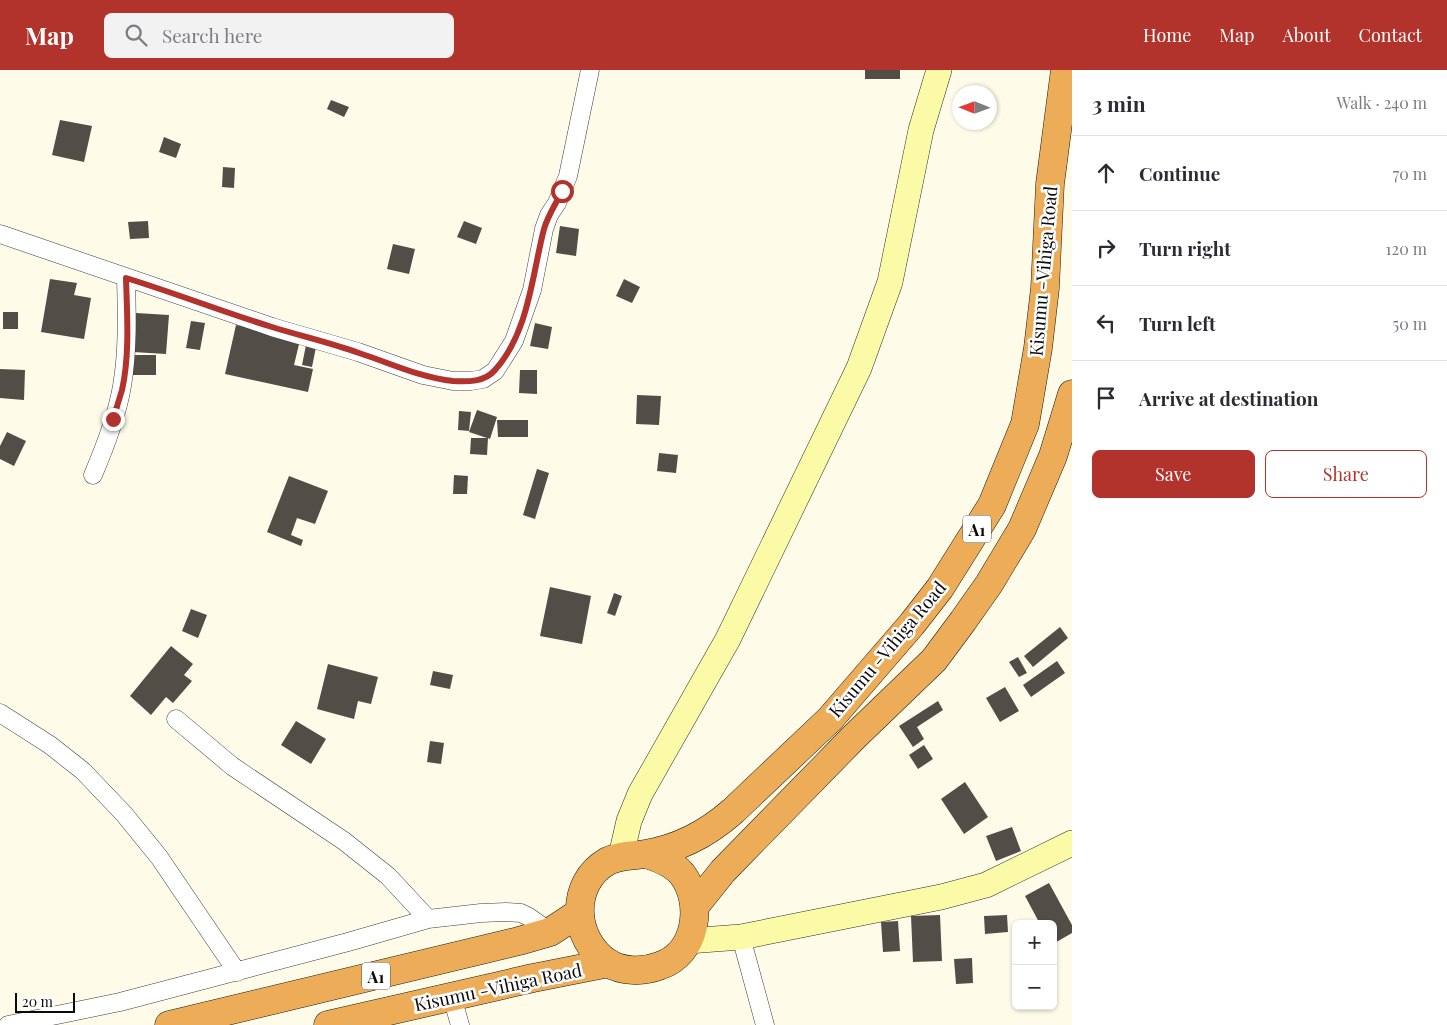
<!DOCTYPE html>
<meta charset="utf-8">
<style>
:root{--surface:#fff;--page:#f2f2f3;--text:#2b2b33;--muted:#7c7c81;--line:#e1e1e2;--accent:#b2332b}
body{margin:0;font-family:"Playfair Display",serif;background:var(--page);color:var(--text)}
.controls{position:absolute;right:15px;bottom:15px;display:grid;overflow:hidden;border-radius:8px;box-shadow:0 1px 4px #0004}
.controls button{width:45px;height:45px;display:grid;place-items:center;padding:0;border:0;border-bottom:1px solid var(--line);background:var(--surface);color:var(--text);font:25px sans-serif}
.compass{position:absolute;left:952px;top:15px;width:45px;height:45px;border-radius:50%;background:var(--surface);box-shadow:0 1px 4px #0004;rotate:271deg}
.scale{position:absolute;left:15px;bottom:12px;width:60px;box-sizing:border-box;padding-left:5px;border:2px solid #0a0a0a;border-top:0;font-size:14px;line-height:18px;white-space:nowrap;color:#0a0a0a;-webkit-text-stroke:4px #fff;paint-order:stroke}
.stop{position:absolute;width:15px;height:15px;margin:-11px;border:4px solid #b2332b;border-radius:50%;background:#fff}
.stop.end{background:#b2332b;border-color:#fff;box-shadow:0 1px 5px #0008}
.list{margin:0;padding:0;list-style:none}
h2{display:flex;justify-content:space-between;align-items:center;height:65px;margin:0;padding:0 20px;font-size:21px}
h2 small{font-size:16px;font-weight:400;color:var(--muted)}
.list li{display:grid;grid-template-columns:32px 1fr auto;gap:15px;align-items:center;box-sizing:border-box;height:75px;padding:0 20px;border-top:1px solid var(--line)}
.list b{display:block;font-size:19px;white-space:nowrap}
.list em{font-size:16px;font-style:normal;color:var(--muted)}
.actions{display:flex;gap:10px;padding:15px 20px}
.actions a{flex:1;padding:11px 0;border:1px solid var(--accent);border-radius:8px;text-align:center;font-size:18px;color:var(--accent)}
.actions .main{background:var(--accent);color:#fff}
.icon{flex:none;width:28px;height:28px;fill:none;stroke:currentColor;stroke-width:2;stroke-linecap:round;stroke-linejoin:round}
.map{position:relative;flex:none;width:1072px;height:955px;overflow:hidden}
header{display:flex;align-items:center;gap:30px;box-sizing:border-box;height:70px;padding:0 25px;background:var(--accent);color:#fff}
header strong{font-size:24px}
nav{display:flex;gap:28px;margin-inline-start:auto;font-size:18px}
.search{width:350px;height:45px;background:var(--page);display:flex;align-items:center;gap:12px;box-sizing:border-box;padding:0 18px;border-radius:8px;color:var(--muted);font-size:19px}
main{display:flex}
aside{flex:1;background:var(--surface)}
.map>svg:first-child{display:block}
</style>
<header>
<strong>Map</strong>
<div class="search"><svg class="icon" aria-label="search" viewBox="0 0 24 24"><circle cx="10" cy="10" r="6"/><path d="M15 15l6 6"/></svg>Search here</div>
<nav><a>Home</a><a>Map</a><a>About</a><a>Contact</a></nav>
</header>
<main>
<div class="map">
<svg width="1072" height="955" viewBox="0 0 1072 955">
<rect width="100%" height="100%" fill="#fefce9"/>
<!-- building -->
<path fill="#524d47" d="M865,0H900V9H865Z
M331,30L349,37L344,47L327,39Z
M60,50L92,56L84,92L52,85Z
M164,67L181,74L176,88L159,82Z
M223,97L235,98L234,118L222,117Z
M148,151L149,168L130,169L128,152Z
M464,151L482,158L476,174L457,167Z
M560,156L579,159L576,186L556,183Z
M393,174L415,179L409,204L387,199Z
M50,209L77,213L74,225L91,228L84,269L41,262Z
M624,209L640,217L632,233L616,226Z
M3,242H18V259H3Z
M136,243L169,245L166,284L133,282Z
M191,251L205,253L200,280L186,278Z
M535,253L552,257L548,279L530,276Z
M236,255L300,270L294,295L313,299L308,322L225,304Z
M306,275L316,277L312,297L302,295Z
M131,285H156V305H132Z
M0,299L25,300L24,330L0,328Z
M520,300H537V324L519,323Z
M637,325L661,326L659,355L636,354Z
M477,340L497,347L490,369L488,368L487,385L470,384L471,368H487L469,362Z
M459,341L471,342L469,361L458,360Z
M497,350H528V367H498Z
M7,362L26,371L14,396L0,389V376Z
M659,383L678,385L676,403L657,401Z
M537,399L549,403L535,449L523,445Z
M454,405L468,406L467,424H453Z
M289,406L328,421L315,454L297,448L291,465L303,470L301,476L267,462Z
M550,517L591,526L582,574L540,566Z
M614,523L622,526L615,546L607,543Z
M191,539L207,545L198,568L182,561Z
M1060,557L1068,568L1033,597L1024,586Z
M171,576L193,594L184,605L192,611L173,633L166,627L151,645L130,626Z
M1018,587L1027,603L1019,607L1009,592Z
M1057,591L1065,603L1031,627L1023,615Z
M328,594L378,607L371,634L358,631L354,649L317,639Z
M433,601L453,605L450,619L430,615Z
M1005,617L1019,641L1000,652L986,628Z
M938,631L943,640L917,657L924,669L913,677L899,656Z
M296,651L326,669L311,694L281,675Z
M430,671L444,673L441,694L427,692Z
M924,675L933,689L918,699L909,685Z
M965,712L988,747L964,764L941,729Z
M1012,757L1021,781L996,791L986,766Z
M1049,813L1072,855V863L1053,874V854H1040L1025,826Z
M940,845L942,891L913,892L911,846Z
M1007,845L1008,862L985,864L984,846Z
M898,851L900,881L883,882L881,852Z
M972,888L973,913L956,914L954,889Z"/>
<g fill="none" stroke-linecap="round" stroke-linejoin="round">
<defs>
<path id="street" d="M0,164L272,257L358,282L423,305L453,311H471L483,309L495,301L514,271L532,220L544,159L549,145L557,133L568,106L590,0
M93,405C105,377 117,346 122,316C128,281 127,244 126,208
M0,643L50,675L83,701L124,744L159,787L237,902
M176,649L232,696L344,771L388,806L428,849
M741,867L765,955
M452,927L460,955
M8,955L120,932L348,872L428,849L481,843L506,842L521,843L529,847L550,862"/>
<path id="secondary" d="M621,786L629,751L640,724L728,569L859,298L890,212L921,60L939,0
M688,871L741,867L941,827L986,815L1072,773"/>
<path id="highway" d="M646,784C659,788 673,793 682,804C704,833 697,884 659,896C643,902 623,902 608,893C572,869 569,813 608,791C620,785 632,786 645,784C678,779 708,763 733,741L830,649L912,554L940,518L992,435L1025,354L1038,278L1045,218L1050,114L1065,0
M695,836L723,801L854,667L934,590L963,551L989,514L1022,459L1053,386L1072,324
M169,955L519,871L550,862L579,843
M328,955L533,908L609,893"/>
</defs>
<!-- street casing -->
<use href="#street" stroke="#3d3d3d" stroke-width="19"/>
<!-- secondary casing -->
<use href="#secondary" stroke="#2c2c2c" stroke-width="26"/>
<!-- highway casing -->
<use href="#highway" stroke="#1b1b1b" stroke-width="29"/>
<!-- street -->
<use href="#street" stroke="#fff" stroke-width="18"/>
<!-- secondary -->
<use href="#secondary" stroke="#fbfba7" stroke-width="25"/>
<!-- highway -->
<use href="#highway" stroke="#edad58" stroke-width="28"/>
</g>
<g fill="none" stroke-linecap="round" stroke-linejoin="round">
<!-- route -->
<path stroke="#b2332b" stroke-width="6" d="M113,349C116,340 119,330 122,320C130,285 127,243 126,208C175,223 223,242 272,257C301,266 331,273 359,283C390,293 421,308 453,311C468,312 485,312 495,300C529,262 532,205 544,159C548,145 556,134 562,121"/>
</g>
<g text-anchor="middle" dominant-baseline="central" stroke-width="5" stroke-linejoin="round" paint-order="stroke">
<!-- shield labels -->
<g fill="#fff" stroke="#545454" stroke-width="1">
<rect x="963" y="445.5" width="28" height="27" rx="4"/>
<rect x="362" y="892.5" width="28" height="27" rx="4"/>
</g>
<g font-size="16" font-weight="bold" fill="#0a0a0a">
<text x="977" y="459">A1</text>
<text x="376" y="906">A1</text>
</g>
<!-- street labels -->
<g font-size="18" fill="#0a0a0a" stroke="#fff">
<text transform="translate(1043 201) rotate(-85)">Kisumu -Vihiga Road</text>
<text transform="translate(887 579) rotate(-50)">Kisumu -Vihiga Road</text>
<text transform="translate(498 917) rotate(-12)">Kisumu -Vihiga Road</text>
</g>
</g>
</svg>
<div class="controls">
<button>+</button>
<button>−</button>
</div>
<svg class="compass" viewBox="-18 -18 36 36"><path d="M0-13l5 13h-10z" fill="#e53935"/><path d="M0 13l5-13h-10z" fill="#7c7c81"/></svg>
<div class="scale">20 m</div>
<div class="stop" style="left:562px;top:121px"></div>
<div class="stop end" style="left:113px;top:349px"></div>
</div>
<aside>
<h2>3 min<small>Walk · 240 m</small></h2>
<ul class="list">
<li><svg class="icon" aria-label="ahead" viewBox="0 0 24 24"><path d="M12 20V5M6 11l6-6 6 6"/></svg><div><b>Continue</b></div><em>70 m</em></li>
<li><svg class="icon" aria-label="right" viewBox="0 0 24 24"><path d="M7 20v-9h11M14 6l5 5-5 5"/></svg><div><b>Turn right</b></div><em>120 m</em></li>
<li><svg class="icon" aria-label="left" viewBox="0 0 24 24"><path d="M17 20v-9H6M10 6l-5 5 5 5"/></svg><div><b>Turn left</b></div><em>50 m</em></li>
<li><svg class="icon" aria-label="arrive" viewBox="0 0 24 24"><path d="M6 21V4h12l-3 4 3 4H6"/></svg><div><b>Arrive at destination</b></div></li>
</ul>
<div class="actions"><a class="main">Save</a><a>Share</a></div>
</aside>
</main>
